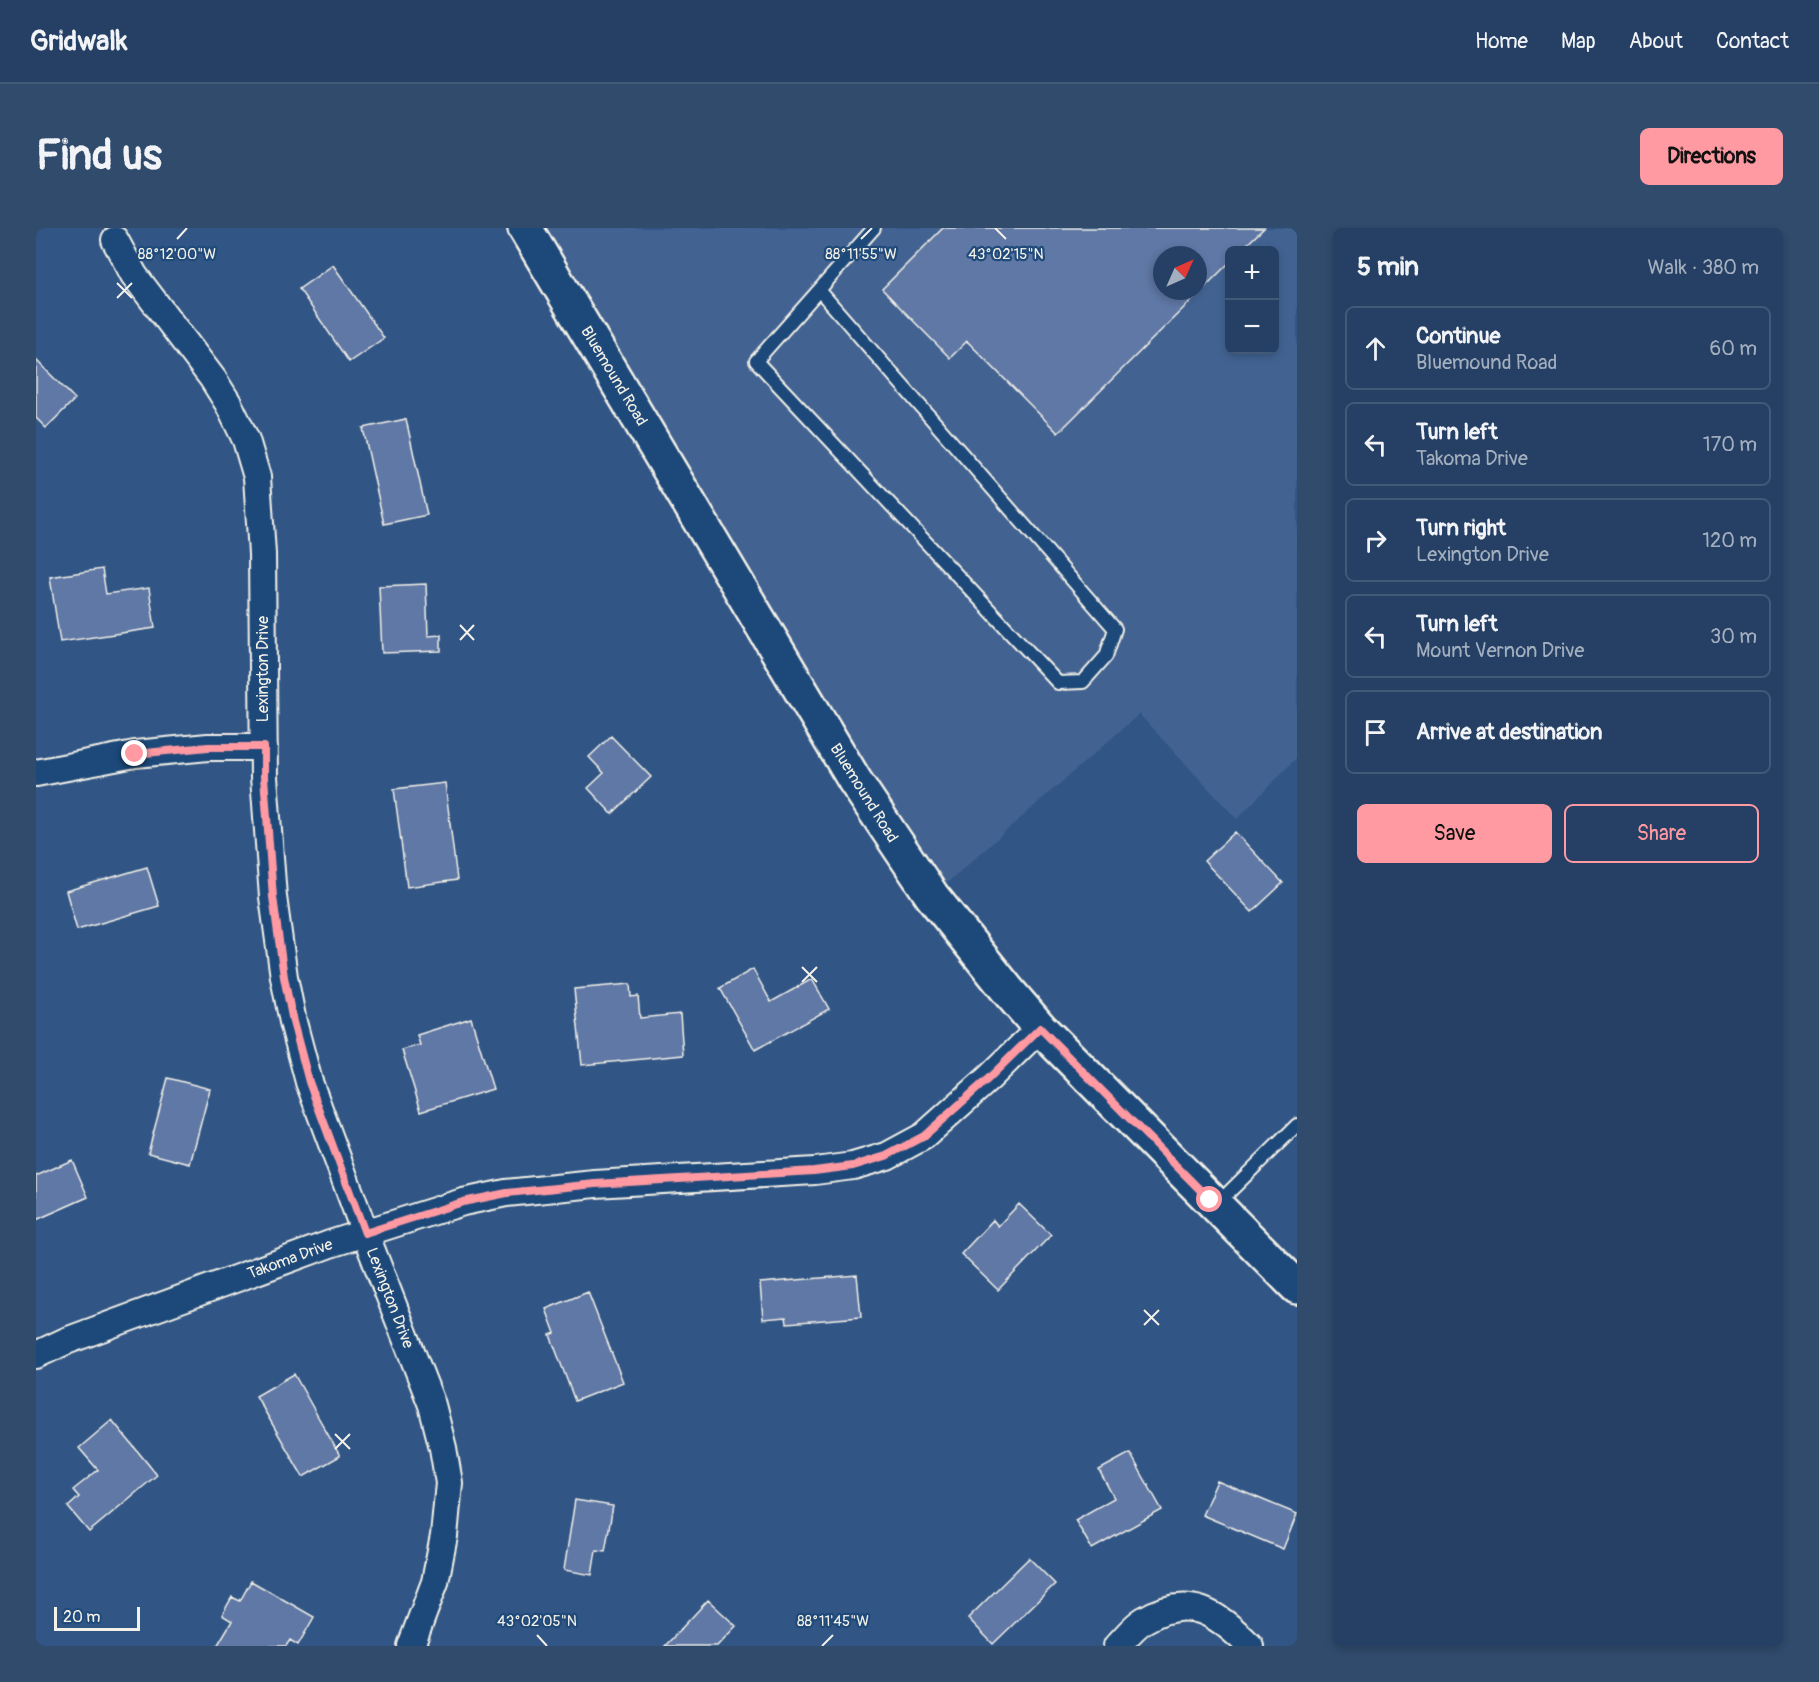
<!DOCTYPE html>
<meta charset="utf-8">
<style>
:root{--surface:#254064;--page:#314b6d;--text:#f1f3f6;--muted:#a3afbf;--line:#425978;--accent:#ff9aa2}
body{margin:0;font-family:Pangolin,sans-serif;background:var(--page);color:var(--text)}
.controls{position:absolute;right:18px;top:18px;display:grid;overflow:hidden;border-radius:9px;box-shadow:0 3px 9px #0003}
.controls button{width:54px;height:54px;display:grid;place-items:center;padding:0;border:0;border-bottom:2px solid var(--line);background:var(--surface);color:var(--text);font:30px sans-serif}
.compass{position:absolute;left:1117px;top:18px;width:54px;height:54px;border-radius:50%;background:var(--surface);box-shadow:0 3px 9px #0003;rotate:45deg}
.scale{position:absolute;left:18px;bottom:15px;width:86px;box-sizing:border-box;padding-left:6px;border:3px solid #f4f1e8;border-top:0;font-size:16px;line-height:21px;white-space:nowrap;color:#f4f1e8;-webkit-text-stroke:4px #1f4a7a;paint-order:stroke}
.stop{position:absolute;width:18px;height:18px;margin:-14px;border:4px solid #ff9aa2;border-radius:50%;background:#fff}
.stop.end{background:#ff9aa2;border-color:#fff;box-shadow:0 2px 6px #0008}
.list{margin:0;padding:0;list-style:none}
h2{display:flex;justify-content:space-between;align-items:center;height:78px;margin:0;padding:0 24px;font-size:26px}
h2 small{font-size:20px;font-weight:400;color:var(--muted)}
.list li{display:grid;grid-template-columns:39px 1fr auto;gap:18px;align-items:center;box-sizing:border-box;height:84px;margin:0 12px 12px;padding:0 12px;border:2px solid var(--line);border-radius:9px}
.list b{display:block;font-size:22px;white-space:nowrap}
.list p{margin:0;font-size:20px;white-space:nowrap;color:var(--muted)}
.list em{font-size:20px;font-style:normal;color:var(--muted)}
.actions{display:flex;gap:12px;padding:18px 24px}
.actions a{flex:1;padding:14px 0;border:2px solid var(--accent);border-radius:9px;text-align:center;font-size:21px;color:var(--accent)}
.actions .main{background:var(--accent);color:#111}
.icon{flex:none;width:33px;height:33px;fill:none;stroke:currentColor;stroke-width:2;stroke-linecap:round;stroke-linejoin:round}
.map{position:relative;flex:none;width:1261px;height:1418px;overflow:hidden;border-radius:9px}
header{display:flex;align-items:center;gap:36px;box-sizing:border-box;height:84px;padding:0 30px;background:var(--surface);border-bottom:2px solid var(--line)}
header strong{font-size:28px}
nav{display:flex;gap:33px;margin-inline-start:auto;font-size:21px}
.intro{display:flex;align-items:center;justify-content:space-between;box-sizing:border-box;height:144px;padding:0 36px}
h1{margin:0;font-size:42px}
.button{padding:15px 27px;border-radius:9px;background:var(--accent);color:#111;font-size:21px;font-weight:700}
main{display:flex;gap:36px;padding:0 36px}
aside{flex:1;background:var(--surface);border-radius:9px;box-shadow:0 3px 9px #0003}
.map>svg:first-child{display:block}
</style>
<header>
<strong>Gridwalk</strong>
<nav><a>Home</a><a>Map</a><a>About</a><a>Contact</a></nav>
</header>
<div class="intro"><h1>Find us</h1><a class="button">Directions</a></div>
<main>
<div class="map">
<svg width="1261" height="1418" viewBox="0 0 1261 1418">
<rect width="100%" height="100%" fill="#315686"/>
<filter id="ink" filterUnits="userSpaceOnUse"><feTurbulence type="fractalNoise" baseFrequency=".0167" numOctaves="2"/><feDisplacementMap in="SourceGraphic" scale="12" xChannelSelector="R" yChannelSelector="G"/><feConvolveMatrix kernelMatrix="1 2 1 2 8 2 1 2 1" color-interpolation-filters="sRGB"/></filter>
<g filter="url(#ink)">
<!-- built -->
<path fill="#436392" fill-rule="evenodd" d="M489,0H1261V529L1201,591L1103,486L896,668ZM1194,22H1238V122H1194ZM1126,27H1162V63H1126Z"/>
<!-- building -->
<path fill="#6078a6" stroke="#f4f1e8" stroke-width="1.5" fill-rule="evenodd" d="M907,0H1228L1205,22H1194V34L1022,205L931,113L914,130L846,61ZM1126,27H1162V63H1126Z
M297,37L348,110L313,134L263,61Z
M0,132L39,171L10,200L0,190Z
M370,191L391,287L348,296L327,200Z
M66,341L70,366L113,360L119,400L24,414L14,349Z
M390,356L392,408L405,407V423L346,425L343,358Z
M575,508L615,549L576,586L552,560L568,545L553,529Z
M409,555L421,652L371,659L358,561Z
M1199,604L1247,655L1216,684L1168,633Z
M111,639L123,678L41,702L30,663Z
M717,741L735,774L776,751L793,781L719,822L684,760Z
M594,756L595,769L602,768L604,790L644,786L647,827L546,837L538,761Z
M435,790L457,861L385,883L366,822L384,817L381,807Z
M132,850L174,861L154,936L112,925Z
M36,932L52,969L0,992V948Z
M983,976L1015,1007L962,1062L925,1026L957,992L962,998Z
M821,1047L825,1089L751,1095L750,1089L727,1091L724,1055Z
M552,1064L587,1154L539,1173L514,1107L519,1105L510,1081Z
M258,1146L304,1228L267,1249L220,1168Z
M76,1192L121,1247L53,1304L32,1279L43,1269L37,1262L62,1242L43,1220Z
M1094,1225L1126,1282L1056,1321L1039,1292L1078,1270L1063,1242Z
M1181,1253L1261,1286L1247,1321L1166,1287Z
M539,1272L577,1278L569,1323L560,1322L556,1347L528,1342Z
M993,1330L1019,1356L957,1416L932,1390Z
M215,1353L278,1389L262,1417L254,1412L250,1418H181L196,1393L186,1387L196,1369L204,1373Z
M672,1372L700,1398L681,1418H629Z"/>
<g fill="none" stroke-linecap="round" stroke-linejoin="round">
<defs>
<path id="service" d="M783,62L1079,401L1070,428L1047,454L1022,455L720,133L838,0
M1180,977L1261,897"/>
<path id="minor" d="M79,12L98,47L177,151L192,175L210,212L221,249L226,326L228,549L237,669L248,749L257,794L273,854L329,1005L396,1177L407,1220L413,1255L408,1308L399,1354L375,1418
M0,545L99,526L172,519H228
M0,1127L30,1113L294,1016L427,974L470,965L559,956L779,943L817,938L851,928L888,908L953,850L1004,800
M1081,1418C1089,1410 1098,1398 1108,1392C1153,1365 1181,1385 1214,1418"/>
<path id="secondary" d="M489,0L819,553L896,668L973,764L1004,800L1261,1059"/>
</defs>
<!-- service casing -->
<use href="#service" stroke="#f4f1e8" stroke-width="16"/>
<!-- minor casing -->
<use href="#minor" stroke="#f4f1e8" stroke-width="30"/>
<!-- secondary casing -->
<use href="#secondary" stroke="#f4f1e8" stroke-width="38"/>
<!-- service -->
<use href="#service" stroke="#1f4a7a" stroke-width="12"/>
<!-- minor -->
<use href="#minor" stroke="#1f4a7a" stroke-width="26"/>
<!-- secondary -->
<use href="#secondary" stroke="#1f4a7a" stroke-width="33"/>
</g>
</g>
<g fill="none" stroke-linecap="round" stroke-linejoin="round" filter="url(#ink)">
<!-- route -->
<path stroke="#ff9aa2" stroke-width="8" d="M99,526L172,519H228V549L237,669L248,749L257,794L273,854L329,1005L427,974L471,965L559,956L778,943L817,938L850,928L888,908L953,850L1004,800L1174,972"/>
</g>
<!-- ticks -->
<path fill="none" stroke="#f4f1e8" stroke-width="2" d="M959,0L970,11M141,11L151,0M825,11L836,0M81,55L96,70M81,70L96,55M424,397L438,412M424,412L438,397M766,739L781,754M766,754L781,739M1108,1082L1123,1097M1108,1097L1123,1082M299,1206L314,1221M299,1221L314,1206M501,1407L511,1418M786,1418L797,1407"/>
<g text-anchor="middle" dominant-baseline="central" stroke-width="4.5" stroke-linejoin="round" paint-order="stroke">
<!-- street labels -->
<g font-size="16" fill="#f4f1e8" stroke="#1f4a7a">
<text transform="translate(578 148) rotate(59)">Bluemound Road</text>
<text transform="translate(227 441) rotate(-90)">Lexington Drive</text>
<text transform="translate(828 565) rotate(58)">Bluemound Road</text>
<text transform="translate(254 1031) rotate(-20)">Takoma Drive</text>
<text transform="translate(354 1070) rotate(69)">Lexington Drive</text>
</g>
</g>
<g font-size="15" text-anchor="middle" fill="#f4f1e8" stroke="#1f4a7a" stroke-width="4.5" stroke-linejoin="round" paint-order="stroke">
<text x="141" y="31">88°12'00"W</text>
<text x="825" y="31">88°11'55"W</text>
<text x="970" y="31">43°02'15"N</text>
<text x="797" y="1398">88°11'45"W</text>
<text x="501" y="1398">43°02'05"N</text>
</g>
</svg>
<div class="controls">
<button>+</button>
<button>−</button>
</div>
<svg class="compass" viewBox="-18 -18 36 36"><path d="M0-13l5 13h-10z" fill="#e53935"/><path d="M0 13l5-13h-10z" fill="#a3afbf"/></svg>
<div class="scale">20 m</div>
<div class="stop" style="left:1174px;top:972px"></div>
<div class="stop end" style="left:99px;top:526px"></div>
</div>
<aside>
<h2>5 min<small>Walk · 380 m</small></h2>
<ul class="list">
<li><svg class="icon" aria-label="ahead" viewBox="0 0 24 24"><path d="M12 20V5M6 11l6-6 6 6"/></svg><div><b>Continue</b><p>Bluemound Road</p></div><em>60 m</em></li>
<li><svg class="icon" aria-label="left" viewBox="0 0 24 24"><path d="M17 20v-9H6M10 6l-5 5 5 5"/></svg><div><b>Turn left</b><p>Takoma Drive</p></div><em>170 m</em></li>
<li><svg class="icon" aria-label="right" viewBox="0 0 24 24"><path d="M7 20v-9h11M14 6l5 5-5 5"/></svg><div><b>Turn right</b><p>Lexington Drive</p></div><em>120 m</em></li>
<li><svg class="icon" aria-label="left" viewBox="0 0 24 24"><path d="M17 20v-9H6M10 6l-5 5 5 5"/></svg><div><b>Turn left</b><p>Mount Vernon Drive</p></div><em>30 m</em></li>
<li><svg class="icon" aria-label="arrive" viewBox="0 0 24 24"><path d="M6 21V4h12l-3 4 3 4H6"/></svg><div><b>Arrive at destination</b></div></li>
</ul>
<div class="actions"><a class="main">Save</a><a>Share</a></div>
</aside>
</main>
